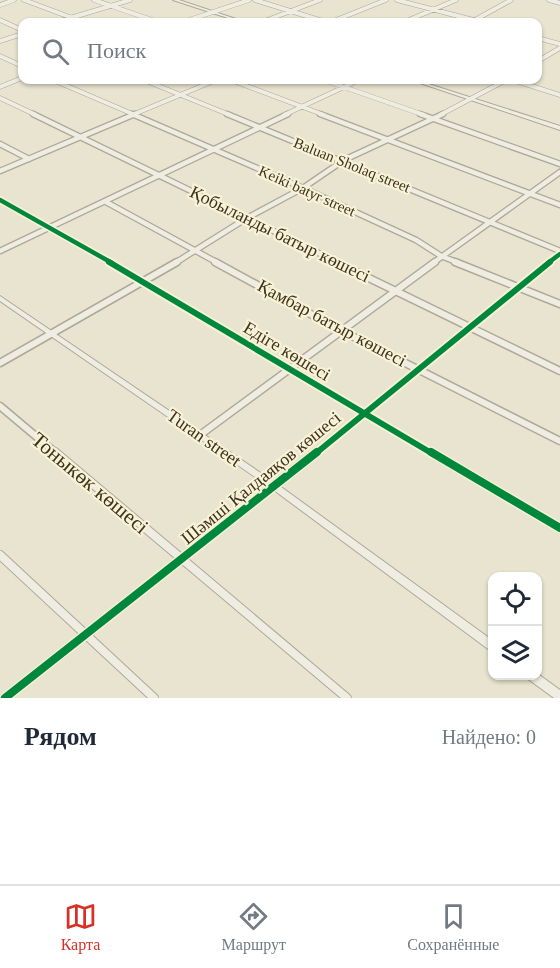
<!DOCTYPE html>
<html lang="ru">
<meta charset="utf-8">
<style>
:root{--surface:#fff;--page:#f6f6f7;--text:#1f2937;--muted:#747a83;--line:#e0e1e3;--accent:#d93025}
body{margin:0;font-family:"Times New Roman",serif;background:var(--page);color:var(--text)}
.controls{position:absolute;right:18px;bottom:18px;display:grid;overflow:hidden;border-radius:12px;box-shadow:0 2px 4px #0004}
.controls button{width:54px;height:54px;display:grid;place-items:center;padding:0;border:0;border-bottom:2px solid var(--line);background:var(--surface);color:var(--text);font:30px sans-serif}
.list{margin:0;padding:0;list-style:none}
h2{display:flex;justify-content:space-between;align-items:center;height:78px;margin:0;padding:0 24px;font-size:26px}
h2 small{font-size:20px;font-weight:400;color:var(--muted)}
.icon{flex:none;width:33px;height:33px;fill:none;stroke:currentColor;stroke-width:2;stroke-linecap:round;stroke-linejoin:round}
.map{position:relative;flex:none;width:560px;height:698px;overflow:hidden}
.search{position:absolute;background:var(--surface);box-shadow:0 2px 4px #0004;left:18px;right:18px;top:18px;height:66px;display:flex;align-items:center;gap:15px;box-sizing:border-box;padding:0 21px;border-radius:12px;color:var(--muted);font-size:22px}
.sheet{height:186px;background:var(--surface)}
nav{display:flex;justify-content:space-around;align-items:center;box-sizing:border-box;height:84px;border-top:2px solid var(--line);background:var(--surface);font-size:16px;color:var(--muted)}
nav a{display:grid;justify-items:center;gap:3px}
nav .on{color:var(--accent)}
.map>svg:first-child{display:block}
</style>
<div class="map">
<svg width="560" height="698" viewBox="0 0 560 698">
<rect width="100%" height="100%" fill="#e8e4d0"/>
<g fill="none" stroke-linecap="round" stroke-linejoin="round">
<defs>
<path id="minor-far3" d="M24,0L83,22
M94,0L158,22
M255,0L326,22
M397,0L481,22
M549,0L560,3
M0,5L14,0
M0,20L22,30
M473,21L511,0
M57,22L130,0
M183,22L249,0
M262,22L320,0
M331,22L386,0
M404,22L456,0
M538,38L560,44
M0,41L22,34
M0,56L22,66
M538,61L560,48
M53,80L135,115
M144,80L230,115
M231,80L324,115
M324,80L424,115
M513,80L560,95
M0,87L22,78
M0,98L36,115
M132,115L216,80
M284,115L359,80
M440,115L506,80"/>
<path id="minor-far2" d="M33,114L339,263
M132,114L303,188L416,240L441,256L459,263
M227,114L560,251
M320,114L560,205
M420,114L560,164
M0,144L29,159
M0,171L135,114
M0,200L112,263
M106,202L218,263
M0,251L288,114
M175,263L247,218L303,188L344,160L443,114
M433,263L560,172
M548,263L560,254"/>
<path id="minor-far1" d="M109,262L433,454
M215,262L338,329L560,441
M336,262L560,371
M455,262L560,304
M0,363L177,262
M0,406L57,454
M200,435L435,262
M315,454L550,262"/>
<path id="minor" d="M55,452L347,698
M431,452L560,528
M0,555L154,698
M5,698L317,452"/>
<path id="tertiary" d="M173,0H179L245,22H240Z
M411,80H416L560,126V130Z
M0,296L277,484L492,640V650L488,649L271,488L0,301Z
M538,674L560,690V698H554L528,679L527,676H538Z"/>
</defs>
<!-- minor-far3 casing -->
<use href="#minor-far3" stroke="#ada898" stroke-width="5"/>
<!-- minor-far2 casing -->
<use href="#minor-far2" stroke="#ada898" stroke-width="7"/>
<!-- minor-far1 casing -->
<use href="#minor-far1" stroke="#ada898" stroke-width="9"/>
<!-- minor casing -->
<use href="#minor" stroke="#ada898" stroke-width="10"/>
<!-- tertiary casing -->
<use href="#tertiary" stroke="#ada898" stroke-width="2"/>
<!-- minor-far3 -->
<use href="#minor-far3" stroke="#efece2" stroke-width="4"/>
<!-- minor-far2 -->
<use href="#minor-far2" stroke="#efece2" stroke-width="4.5"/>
<!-- minor-far1 -->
<use href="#minor-far1" stroke="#efece2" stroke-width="6"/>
<!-- minor -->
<use href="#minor" stroke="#efece2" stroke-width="8"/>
<!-- tertiary -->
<use href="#tertiary" fill="#efece2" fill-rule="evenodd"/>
<defs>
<path id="cycleway-far2" d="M0,200L112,263
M548,263L560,254"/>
<path id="cycleway-far1" d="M109,262L433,454
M315,454L550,262"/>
<path id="cycleway" d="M431,452L560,528
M5,698L317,452"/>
</defs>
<!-- cycleway-far2 casing -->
<use href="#cycleway-far2" stroke="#f8f2d6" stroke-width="8"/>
<!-- cycleway-far1 casing -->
<use href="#cycleway-far1" stroke="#f8f2d6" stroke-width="10"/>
<!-- cycleway casing -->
<use href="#cycleway" stroke="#f8f2d6" stroke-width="11"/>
<!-- cycleway-far2 -->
<use href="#cycleway-far2" stroke="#00873e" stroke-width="4.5"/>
<!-- cycleway-far1 -->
<use href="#cycleway-far1" stroke="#00873e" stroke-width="6"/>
<!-- cycleway -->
<use href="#cycleway" stroke="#00873e" stroke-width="8"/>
</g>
<g text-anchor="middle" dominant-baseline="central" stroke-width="4.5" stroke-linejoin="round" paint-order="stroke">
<!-- far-street labels -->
<g font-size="15" fill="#3e311e" stroke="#f8f2d6">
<text transform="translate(352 165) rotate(22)">Baluan Sholaq street</text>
<text transform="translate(307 191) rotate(24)">Keiki batyr street</text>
</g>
<!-- street labels -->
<g font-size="18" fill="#3e311e" stroke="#f8f2d6">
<text transform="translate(280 234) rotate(26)">Қобыланды батыр көшесі</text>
<text transform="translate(332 323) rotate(28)">Қамбар батыр көшесі</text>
<text transform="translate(287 351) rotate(31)">Едіге көшесі</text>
<text transform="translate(204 438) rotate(35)">Turan street</text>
<text transform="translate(261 478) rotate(-39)">Шәмші Қалдаяқов көшесі</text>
</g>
<!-- near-street labels -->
<g font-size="21" fill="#3e311e" stroke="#f8f2d6">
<text transform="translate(90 483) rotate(40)">Тоныкөк көшесі</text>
</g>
</g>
</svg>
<div class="controls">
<button><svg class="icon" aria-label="locate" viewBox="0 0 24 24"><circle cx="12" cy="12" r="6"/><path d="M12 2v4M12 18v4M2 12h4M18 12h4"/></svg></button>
<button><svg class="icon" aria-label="layers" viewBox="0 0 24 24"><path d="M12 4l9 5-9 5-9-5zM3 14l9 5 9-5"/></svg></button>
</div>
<div class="search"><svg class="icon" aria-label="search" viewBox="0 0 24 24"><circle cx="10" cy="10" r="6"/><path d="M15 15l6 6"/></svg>Поиск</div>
</div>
<section class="sheet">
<h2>Рядом<small>Найдено: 0</small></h2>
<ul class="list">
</ul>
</section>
<nav>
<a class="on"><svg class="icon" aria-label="map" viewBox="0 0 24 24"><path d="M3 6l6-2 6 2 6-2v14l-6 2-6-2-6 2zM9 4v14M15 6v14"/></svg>Карта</a>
<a><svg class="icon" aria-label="directions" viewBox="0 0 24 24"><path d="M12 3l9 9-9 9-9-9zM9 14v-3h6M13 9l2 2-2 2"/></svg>Маршрут</a>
<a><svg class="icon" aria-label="saved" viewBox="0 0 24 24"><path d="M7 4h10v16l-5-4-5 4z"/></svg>Сохранённые</a>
</nav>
